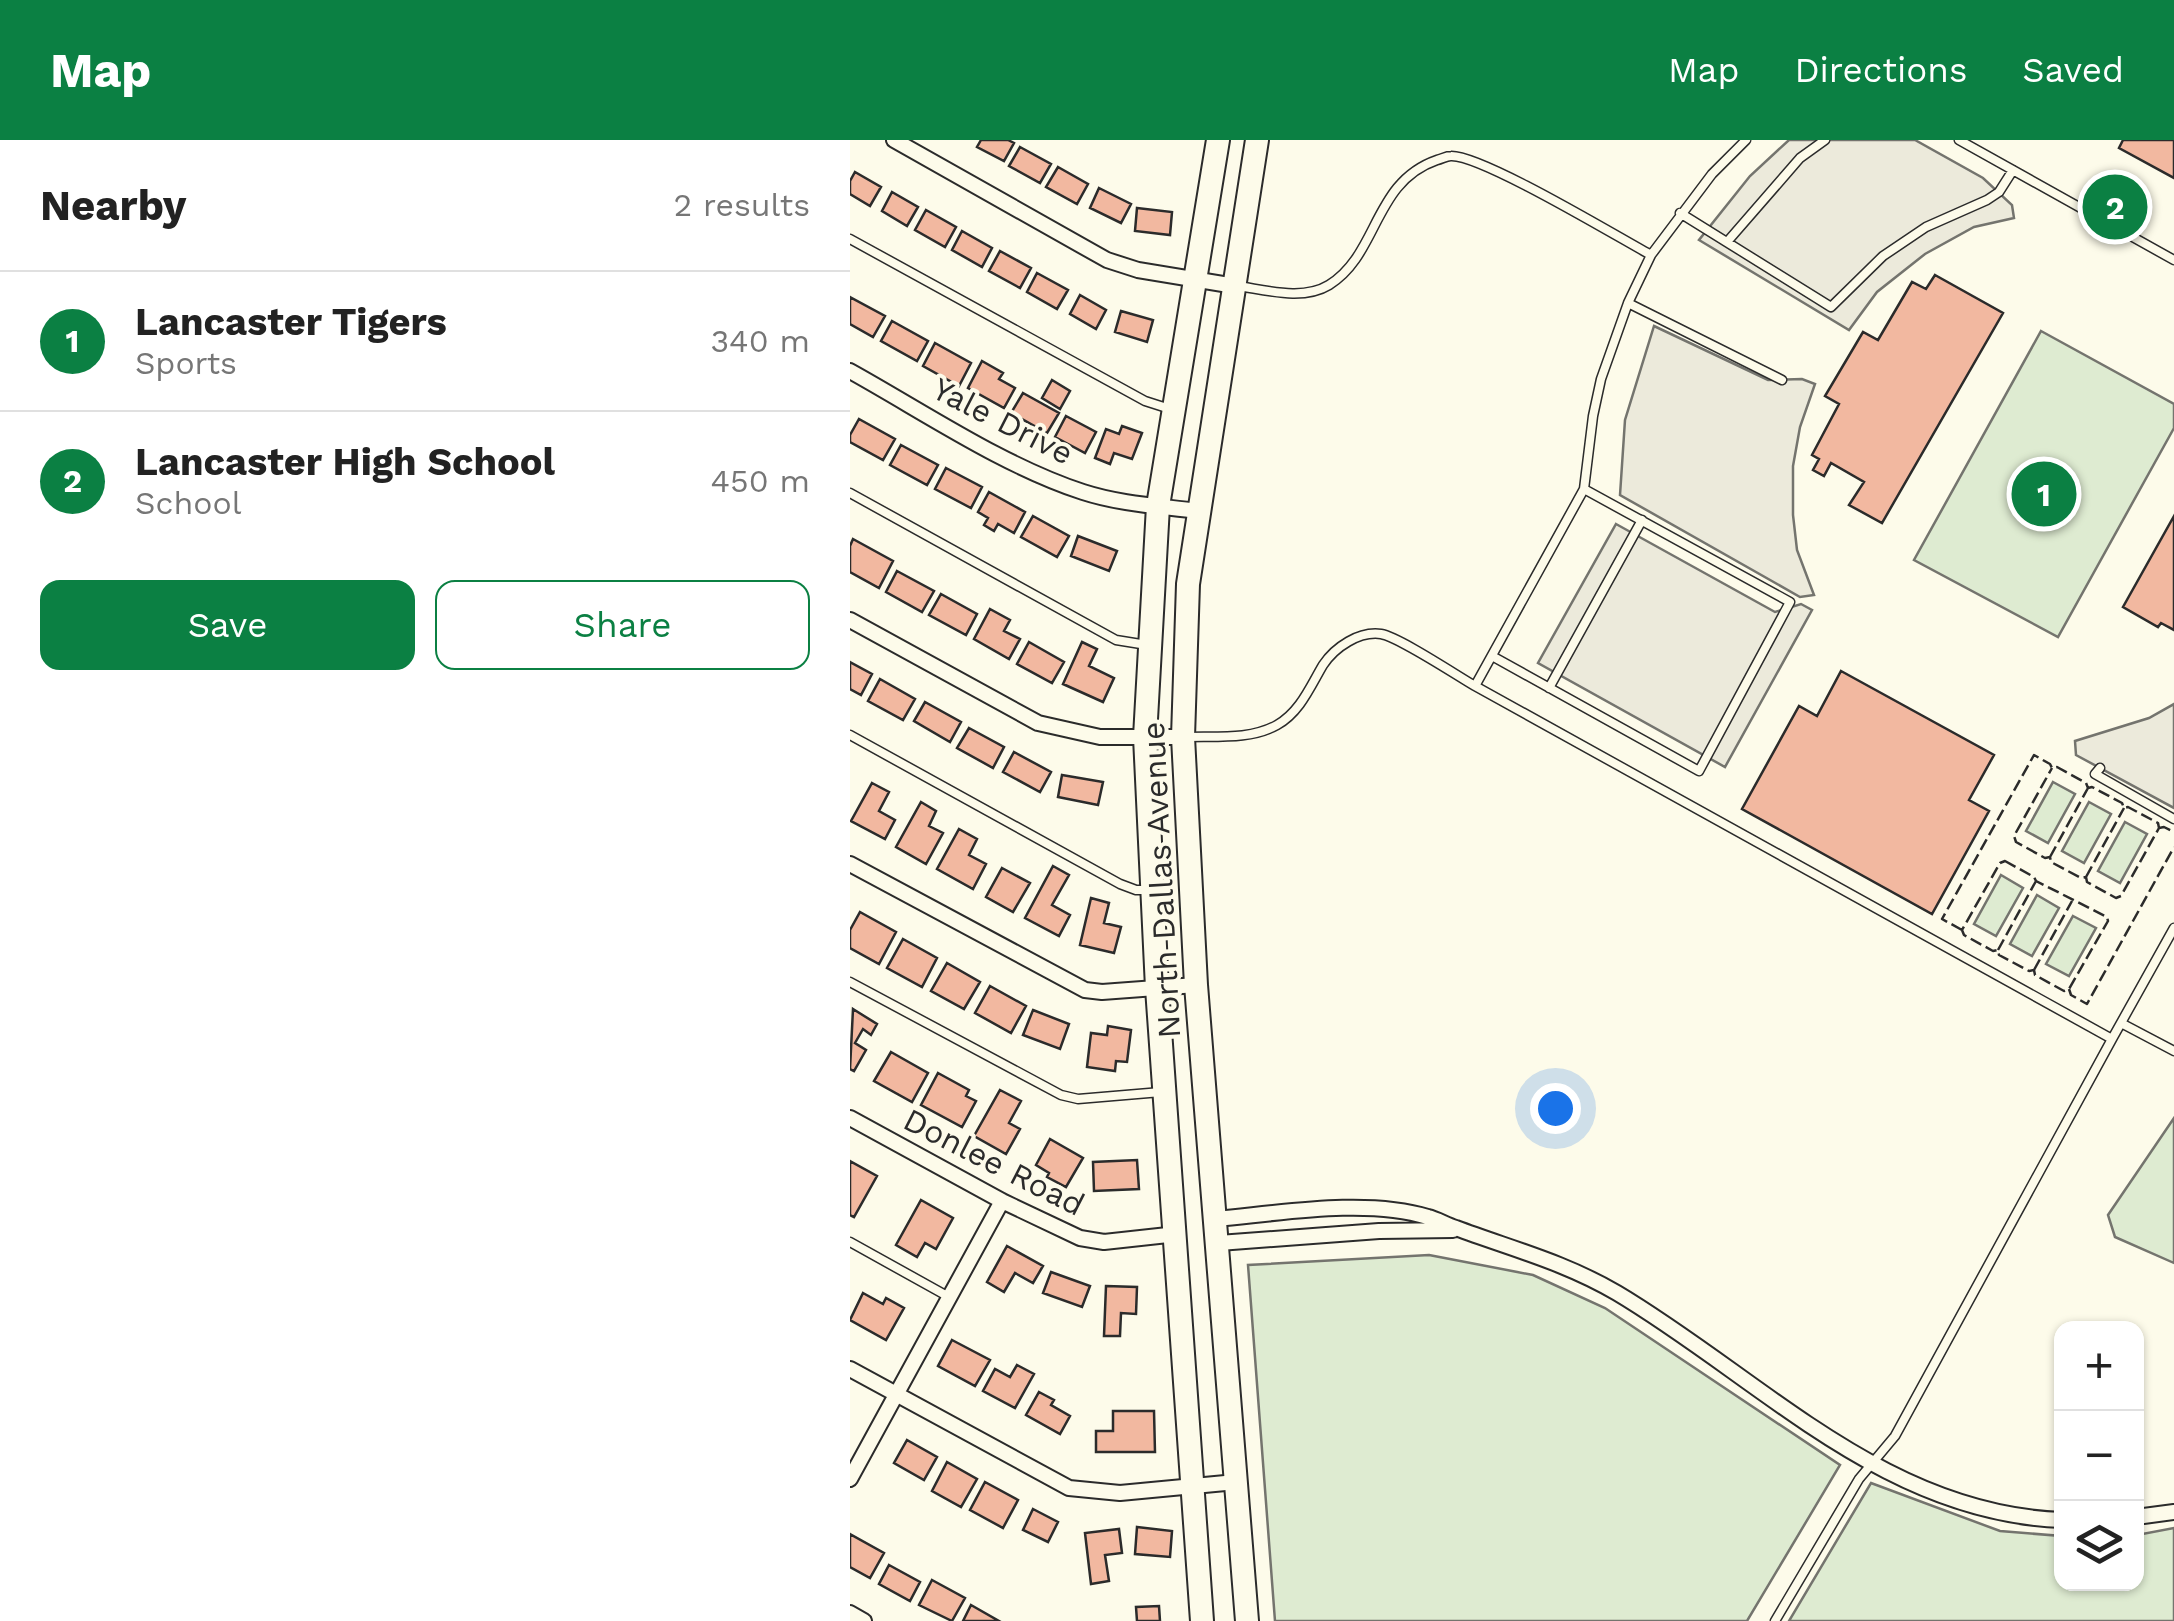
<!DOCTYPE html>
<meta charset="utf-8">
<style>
:root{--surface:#fff;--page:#f6f6f6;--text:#222;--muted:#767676;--line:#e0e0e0;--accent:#0b8043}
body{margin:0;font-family:"Work Sans",sans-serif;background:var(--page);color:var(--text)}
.controls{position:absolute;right:30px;bottom:30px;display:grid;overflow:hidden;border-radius:20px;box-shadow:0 2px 8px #0004}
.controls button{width:90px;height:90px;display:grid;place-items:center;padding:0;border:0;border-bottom:2px solid var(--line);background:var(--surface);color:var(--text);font:50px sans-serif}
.you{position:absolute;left:705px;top:968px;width:35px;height:35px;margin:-25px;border:8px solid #fff;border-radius:50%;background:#1a73e8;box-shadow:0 0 0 15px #1a73e833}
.badge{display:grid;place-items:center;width:65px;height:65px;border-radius:50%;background:var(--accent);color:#fff;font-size:32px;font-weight:700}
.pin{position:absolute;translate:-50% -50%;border:5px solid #fff;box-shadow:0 2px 10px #0006}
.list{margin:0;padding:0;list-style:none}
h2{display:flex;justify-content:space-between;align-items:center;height:130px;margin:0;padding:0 40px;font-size:42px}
h2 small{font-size:32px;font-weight:400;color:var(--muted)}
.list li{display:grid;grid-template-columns:65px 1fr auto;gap:30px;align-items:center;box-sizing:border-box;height:140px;padding:0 40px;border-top:2px solid var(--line)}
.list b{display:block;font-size:38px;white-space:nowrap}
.list p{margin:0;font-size:32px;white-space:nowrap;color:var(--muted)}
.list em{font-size:32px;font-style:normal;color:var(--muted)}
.actions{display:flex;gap:20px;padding:30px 40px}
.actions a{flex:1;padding:22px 0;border:2px solid var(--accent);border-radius:20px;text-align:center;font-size:35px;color:var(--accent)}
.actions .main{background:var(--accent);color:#fff}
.icon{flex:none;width:55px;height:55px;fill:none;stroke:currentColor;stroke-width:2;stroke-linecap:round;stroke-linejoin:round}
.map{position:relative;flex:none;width:1324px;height:1481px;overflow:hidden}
header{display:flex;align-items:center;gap:60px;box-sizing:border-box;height:140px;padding:0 50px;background:var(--accent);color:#fff}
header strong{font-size:48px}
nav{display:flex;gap:55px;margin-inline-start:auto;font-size:35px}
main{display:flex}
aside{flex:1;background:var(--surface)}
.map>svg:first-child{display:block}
</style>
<header>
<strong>Map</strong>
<nav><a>Map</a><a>Directions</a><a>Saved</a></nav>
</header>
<main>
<aside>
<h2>Nearby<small>2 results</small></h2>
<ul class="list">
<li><span class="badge">1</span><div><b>Lancaster Tigers</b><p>Sports</p></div><em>340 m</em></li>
<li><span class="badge">2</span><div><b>Lancaster High School</b><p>School</p></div><em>450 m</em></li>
</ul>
<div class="actions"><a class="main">Save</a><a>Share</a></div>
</aside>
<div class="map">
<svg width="1324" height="1481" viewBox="0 0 1324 1481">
<rect width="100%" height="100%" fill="#fdfbea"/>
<!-- green -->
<path fill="#deebd1" stroke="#74746e" stroke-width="2.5" d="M1191,191L1324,264V288L1208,497L1064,420Z
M1203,642L1225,654L1198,703L1176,691Z
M1239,662L1261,674L1234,723L1212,711Z
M1275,682L1297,694L1270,743L1248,731Z
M1151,735L1173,748L1146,796L1124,784Z
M1187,755L1209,768L1182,816L1160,804Z
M1223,776L1246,788L1219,836L1196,824Z
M1324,978V1123L1265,1097L1258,1075Z
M579,1115L683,1135L755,1168L990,1325L897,1481H425L398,1125Z
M1021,1343L1150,1391L1211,1396L1212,1444H1286L1287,1395L1324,1388V1481H939Z"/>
<!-- parking -->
<path fill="#eceadb" stroke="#74746e" stroke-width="2.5" d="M939,0H1065L1133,38L1162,65L1164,78L1124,87L1075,114L1027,152L999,190L849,100L900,36Z
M804,186L918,240L952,239L965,244L950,287L943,326V375L947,410L964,455L950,457L770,355L775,280Z
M766,384L925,472L951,464L962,470L875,627L688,523Z
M1324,564V668L1226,615L1225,601L1299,578Z"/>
<!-- building -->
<path fill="#f2b8a0" stroke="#2b2b2b" stroke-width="2.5" d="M131,0H158L164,3L154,21L127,7Z
M1273,0H1324V38L1269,8Z
M170,7L201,24L190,43L159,26Z
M208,27L238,44L227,64L196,47Z
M5,32L31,47L20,66L0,54V41Z
M249,48L281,64L271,83L240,68Z
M42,52L68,67L57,86L32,71Z
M287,68L322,72L320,95L285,91Z
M76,70L106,87L95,107L65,90Z
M112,91L142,108L132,127L102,110Z
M150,111L181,128L170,148L139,131Z
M187,133L218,150L207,169L177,152Z
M1085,135L1153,173L1032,383L999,365L1014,342L981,323L974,336L963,330L969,319L962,315L989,264L975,256L1013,192L1028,200L1062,142L1076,149Z
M230,155L256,170L246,189L220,174Z
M0,157L35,176L23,197L0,184Z
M271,171L303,180L297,202L265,192Z
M42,181L78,201L67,221L31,201Z
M85,203L121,223L109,246L73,226Z
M132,221L153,233L149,239L165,248L154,268L118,248Z
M202,240L220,251L210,269L192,258Z
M173,253L209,273L197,293L161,273Z
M216,276L246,292L235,313L205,297Z
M9,279L45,299L33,320L0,302V295Z
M272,286L292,293L282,319L264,313L260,324L245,318L256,289L269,294Z
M51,305L88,325L77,345L40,325Z
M96,328L132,347L121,368L85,349Z
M139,352L175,372L164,393L148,384L144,391L134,385L138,378L128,372Z
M183,376L219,396L207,417L171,397Z
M1324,376V490L1311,483L1308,487L1273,467Z
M228,396L267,411L259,431L221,416Z
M3,399L43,421L29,448L0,432V406Z
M47,431L84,451L72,472L36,452Z
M91,454L127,474L116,495L79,475Z
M140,469L160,480L154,491L170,499L159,519L124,499Z
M179,502L214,522L202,543L167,524Z
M232,502L247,509L239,526L264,538L253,562L213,544Z
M0,522L22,534L11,555L0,549Z
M991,531L1144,615L1119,660L1139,671L1082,774L892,669L949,566L967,576Z
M30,539L65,559L53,580L18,561Z
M75,562L111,582L100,602L64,581Z
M119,588L154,607L143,628L107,608Z
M164,612L201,632L190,652L153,632Z
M212,635L253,642L248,665L208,657Z
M22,643L39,652L29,671L45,680L35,699L1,681Z
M71,662L86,671L79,686L93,693L76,724L46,707Z
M109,689L127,699L119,715L136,724L123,749L87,729Z
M203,726L219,735L202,765L220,775L209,796L175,778Z
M152,728L180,743L163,772L136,757Z
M241,758L259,763L254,783L271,787L264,813L230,805Z
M10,772L46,792L29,824L0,808V790Z
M53,799L87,818L72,847L37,828Z
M97,823L130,842L114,869L81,851Z
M140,846L176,866L161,893L125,873Z
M3,869L27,884L21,895L13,889L5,903L16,910L4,931L0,929Z
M183,870L219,884L210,909L173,895Z
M258,886L281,890L277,922L266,921L265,931L237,927L241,893L257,895Z
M41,912L78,933L62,962L24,941Z
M88,933L119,950L116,956L126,961L112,987L71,965Z
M150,950L171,961L159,983L170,989L156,1014L124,996Z
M200,999L233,1018L216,1047L197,1037L199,1033L186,1025Z
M287,1020L289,1049L244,1051L243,1022Z
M0,1021L27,1036L4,1077L0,1075Z
M71,1060L103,1078L86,1109L75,1103L67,1117L46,1105Z
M157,1106L193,1126L183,1143L165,1133L154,1152L137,1142Z
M201,1132L240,1146L232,1167L193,1153Z
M256,1146L287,1147L286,1174L271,1173L270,1196H254Z
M13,1153L33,1164L36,1158L54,1168L36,1200L0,1180Z
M102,1200L140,1220L125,1246L88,1226Z
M167,1225L184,1234L165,1268L133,1251L145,1229L160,1237Z
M189,1252L204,1260L201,1265L220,1276L210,1294L176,1275Z
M263,1271H304L305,1312H246V1291H263Z
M57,1300L87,1317L74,1340L44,1323Z
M97,1322L127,1339L111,1367L82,1351Z
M135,1342L168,1360L153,1388L120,1370Z
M183,1369L208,1382L198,1402L173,1390Z
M287,1387L322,1391L320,1417L285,1414Z
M269,1389L272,1413L255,1415L259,1441L241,1444L235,1393Z
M0,1394L34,1413L20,1438L0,1427Z
M39,1425L70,1442L60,1461L29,1444Z
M82,1440L115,1458L102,1481L69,1465Z
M121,1465L149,1481H113Z
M309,1466L310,1481H287L286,1467Z"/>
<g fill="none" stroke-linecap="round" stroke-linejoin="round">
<defs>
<path id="lane" d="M896,0L862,34L801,115L778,163L751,239L743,276L734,349L625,546L1262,899L1324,788
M1109,0L1324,120
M830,73L981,167L1033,116L1076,87L1137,60L1149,52L1163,30
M0,99L295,261L320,269
M877,102L950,18L975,0
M388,146C416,150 453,161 479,145C529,114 523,42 587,20C592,19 596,16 601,16C632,15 766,96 801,115
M778,163L932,240
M0,353L266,500L297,505
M642,516L849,631L940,462L734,349
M699,548L792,380
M0,595L270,744L286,750H298
M337,597C366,596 400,600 427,585C450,572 460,547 473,525C485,507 509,491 531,494C549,497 606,535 625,546
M1250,628L1245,634L1324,679
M0,842L211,955L228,959L311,952
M1271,883L1324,911
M0,1102L99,1157
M925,1481L1009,1339L1045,1296L1262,899"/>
<path id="street" d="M44,0L257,120L288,130L385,146
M0,231C74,272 153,326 233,352C270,364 309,366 347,371
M0,480L188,583L250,597H333
M0,724L235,850L252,852L346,845
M0,978L152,1061L230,1098L254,1102L327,1094
M367,1079C431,1073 516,1058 578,1077C587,1079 596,1085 606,1088C662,1109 714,1122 767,1153C910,1238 1034,1374 1212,1380
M369,1103L529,1091L603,1090
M0,1229L219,1348L270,1353L386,1342
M0,1339L152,1061
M1286,1377L1324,1372
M0,1473L14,1481"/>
<path id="primary" d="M352,1481L307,848L295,597L308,366L368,0
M397,1481L346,845L333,597L338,444L407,0"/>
</defs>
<!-- lane casing -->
<use href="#lane" stroke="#2b2b2b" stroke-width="11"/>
<!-- street casing -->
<use href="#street" stroke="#2b2b2b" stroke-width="18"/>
<!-- primary casing -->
<use href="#primary" stroke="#2b2b2b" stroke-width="26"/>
<!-- lane -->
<use href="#lane" stroke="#fdfbea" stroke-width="8"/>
<!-- street -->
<use href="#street" stroke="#fdfbea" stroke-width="14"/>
<!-- primary -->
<use href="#primary" stroke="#fdfbea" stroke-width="22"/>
<!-- fence -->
<path stroke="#2b2b2b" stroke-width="2.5" stroke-dasharray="12 5" stroke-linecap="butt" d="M1309,688L1314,687L1324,692
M1200,717L1238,648
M1155,721L1184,737L1186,741L1257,777L1258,781L1219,849L1214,851L1185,835L1184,830L1179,831L1149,815L1148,810L1143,811L1114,795L1112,790L1150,723Z
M1236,737L1274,668
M1112,790L1092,779L1184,615L1200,624L1202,628L1207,627L1236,643L1238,648L1242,647L1272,663L1274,668L1278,667L1308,683L1309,688L1271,756L1266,758L1237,742L1236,737L1231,738L1201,722L1200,717L1195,718L1166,702L1164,696L1202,628
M1148,810L1186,741
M1184,830L1222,761
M1219,849L1221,855L1237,864L1324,707"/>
</g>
<g text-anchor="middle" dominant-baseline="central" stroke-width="8" stroke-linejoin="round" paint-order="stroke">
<!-- street labels -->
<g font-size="32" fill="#2b2b2b" stroke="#fdfbea">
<text transform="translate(153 281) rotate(27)">Yale Drive</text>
<text transform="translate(311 740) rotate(-93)">North Dallas Avenue</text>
<text transform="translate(144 1022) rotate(27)">Donlee Road</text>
</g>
</g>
</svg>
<div class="controls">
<button>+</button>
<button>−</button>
<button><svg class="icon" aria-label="layers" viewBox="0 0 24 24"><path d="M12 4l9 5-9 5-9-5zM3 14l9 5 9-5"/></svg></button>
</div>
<div class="you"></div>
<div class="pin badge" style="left:1194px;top:354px">1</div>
<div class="pin badge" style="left:1265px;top:67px">2</div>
</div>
</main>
